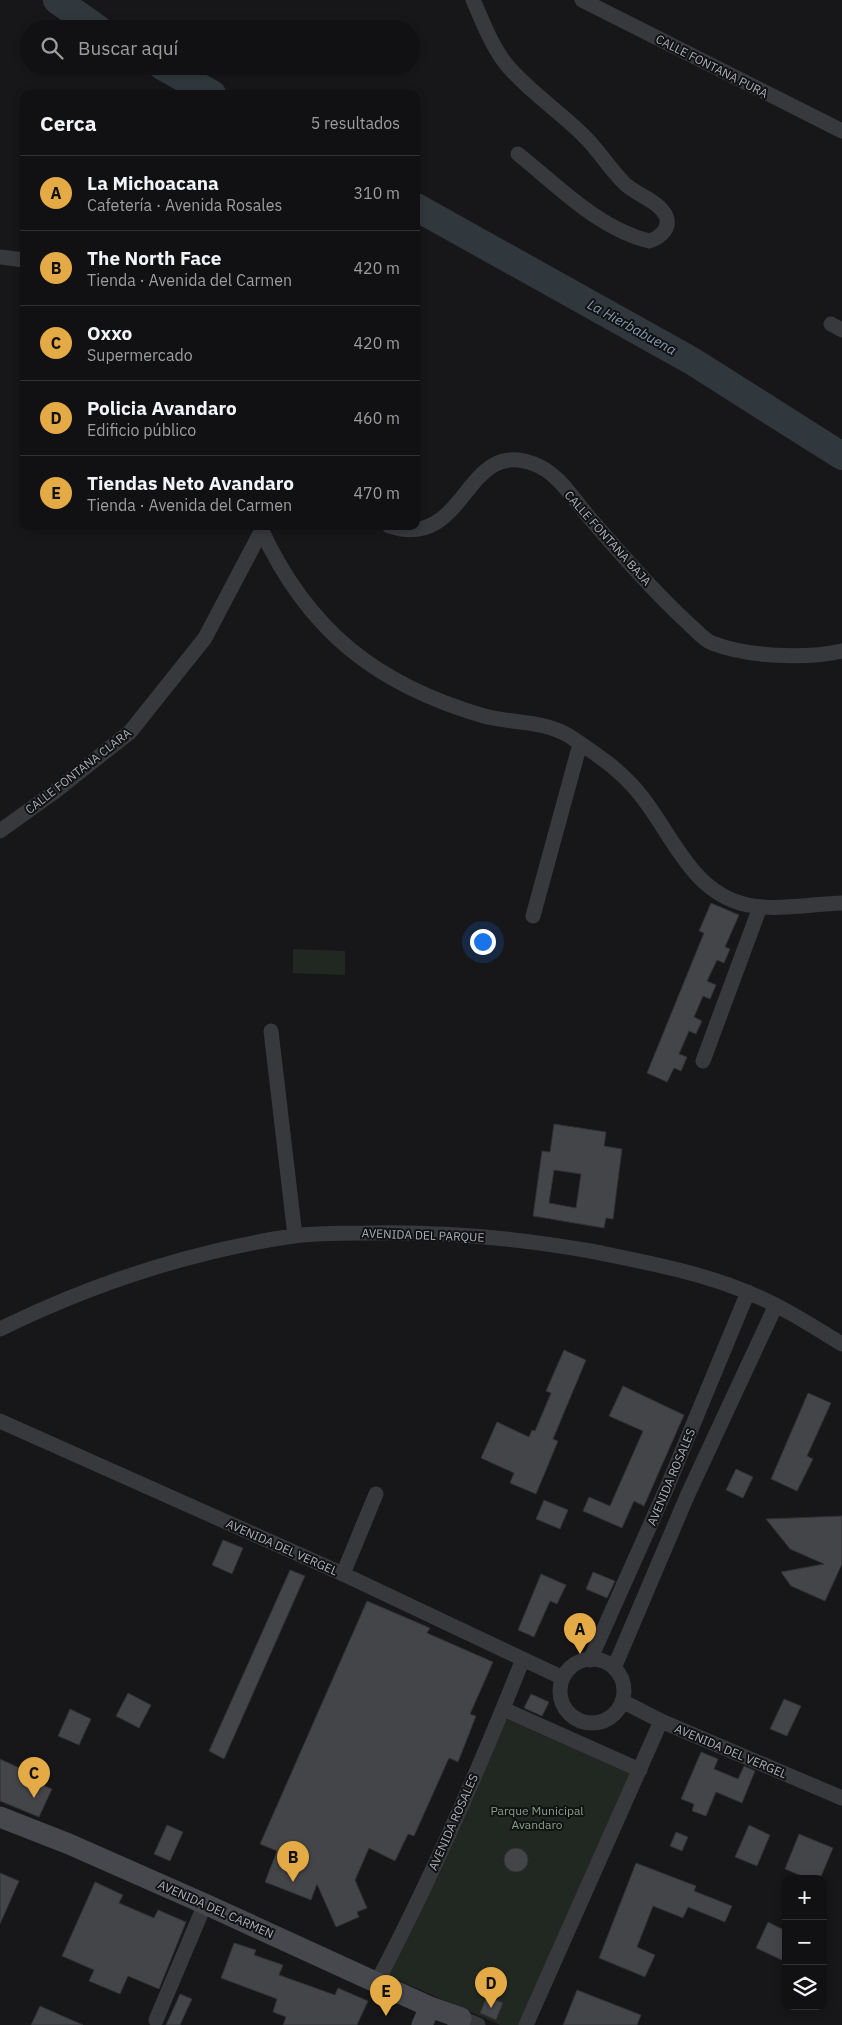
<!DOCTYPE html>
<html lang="es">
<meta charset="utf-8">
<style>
:root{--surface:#111113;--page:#1a1a1c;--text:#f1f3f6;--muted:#9c9da0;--line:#303133;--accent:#e3aa45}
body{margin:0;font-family:"IBM Plex Sans",sans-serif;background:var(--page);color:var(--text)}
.controls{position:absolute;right:15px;bottom:15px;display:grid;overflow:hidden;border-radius:10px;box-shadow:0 2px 8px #0003}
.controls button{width:45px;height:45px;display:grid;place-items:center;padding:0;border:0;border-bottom:1px solid var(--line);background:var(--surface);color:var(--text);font:25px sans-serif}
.you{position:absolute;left:482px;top:941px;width:18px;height:18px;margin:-12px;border:4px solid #fff;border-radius:50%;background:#1a73e8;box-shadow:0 0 0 8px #1a73e833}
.badge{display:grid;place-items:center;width:32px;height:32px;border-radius:50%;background:var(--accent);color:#111;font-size:16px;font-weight:700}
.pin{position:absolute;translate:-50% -41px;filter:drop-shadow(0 1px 2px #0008)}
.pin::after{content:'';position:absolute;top:26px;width:18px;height:15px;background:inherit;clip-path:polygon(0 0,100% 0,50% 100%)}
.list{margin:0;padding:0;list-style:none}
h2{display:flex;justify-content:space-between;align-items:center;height:65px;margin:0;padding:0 20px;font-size:21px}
h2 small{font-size:16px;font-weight:400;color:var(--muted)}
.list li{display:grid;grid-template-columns:32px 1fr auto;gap:15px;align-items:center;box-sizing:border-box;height:75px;padding:0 20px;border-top:1px solid var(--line)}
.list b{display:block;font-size:19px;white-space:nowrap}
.list p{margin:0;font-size:16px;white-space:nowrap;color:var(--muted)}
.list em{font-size:16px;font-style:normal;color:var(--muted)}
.icon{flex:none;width:28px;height:28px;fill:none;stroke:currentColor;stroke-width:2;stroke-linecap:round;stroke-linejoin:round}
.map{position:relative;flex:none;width:842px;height:2025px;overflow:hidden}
.search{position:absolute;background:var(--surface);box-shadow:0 2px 8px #0003;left:20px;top:20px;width:400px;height:55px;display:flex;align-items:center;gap:12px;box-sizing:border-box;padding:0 18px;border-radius:28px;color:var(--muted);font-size:19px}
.panel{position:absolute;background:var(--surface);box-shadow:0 2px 8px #0003;left:20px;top:90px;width:400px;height:440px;border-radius:10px}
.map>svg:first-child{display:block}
</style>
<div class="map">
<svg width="842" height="2025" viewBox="0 0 842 2025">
<rect width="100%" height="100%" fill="#171719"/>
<!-- green -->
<path fill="#212822" d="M293,949L345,951V975L293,973Z
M501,1717L636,1776L521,2025H500L387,1975Z"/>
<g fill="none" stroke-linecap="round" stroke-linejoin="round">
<!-- river -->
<path stroke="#30383e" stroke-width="28" d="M57,0L98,29
M162,66L212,94
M416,207L692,361L842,456"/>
</g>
<!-- building -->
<path fill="#444549" stroke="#313135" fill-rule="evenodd" d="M711,903L739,915L725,947L730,949L724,963L717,960L707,981L716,985L710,999L703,996L694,1017L702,1021L696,1034L689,1031L679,1054L687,1057L681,1071L674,1068L667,1082L647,1073L704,933L699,931Z
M554,1124L606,1132L604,1146L622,1149L613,1219L606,1218L604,1228L533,1216L542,1151L550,1152ZM554,1170L581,1174L576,1208L549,1203Z
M564,1350L586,1360L553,1439L558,1441L536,1494L510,1483L514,1473L481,1458L497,1422L529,1437L532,1430L535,1431L551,1393L546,1391Z
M623,1386L684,1415L644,1506L634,1501L622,1528L583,1511L589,1497L610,1506L643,1431L609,1416Z
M808,1393L831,1403L807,1456L813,1459L797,1491L771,1479Z
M736,1469L753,1477L743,1498L726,1490Z
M544,1500L568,1510L560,1529L536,1519Z
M842,1516V1564L825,1601L791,1586L781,1572L824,1564L790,1549L766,1519Z
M223,1540L243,1548L232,1574L212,1565Z
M290,1570L305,1576L224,1759L209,1751Z
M593,1572L615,1581L607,1598L586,1589Z
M541,1574L566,1585L557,1604L550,1601L534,1637L518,1630Z
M367,1601L430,1628L427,1633L493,1662L470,1714L476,1716L458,1762L449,1758L414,1836L408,1834L395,1861L369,1848L355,1880L367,1908L357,1912L359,1917L336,1927L317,1884L311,1900L265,1882L277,1851L260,1844Z
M128,1693L151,1705L139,1728L116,1716Z
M531,1694L549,1702L542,1716L524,1708Z
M784,1699L801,1706L787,1736L770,1729Z
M70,1709L91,1719L79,1745L58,1736Z
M701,1752L718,1759L714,1769L738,1779L744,1766L755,1771L742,1803L716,1792L706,1816L692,1811L694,1804L681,1799Z
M0,1759L24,1770L21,1776L52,1789L39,1817L0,1801Z
M167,1825L183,1832L170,1861L154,1854Z
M749,1825L770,1835L757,1866L735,1857Z
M676,1832L688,1837L682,1851L670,1846Z
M799,1834L833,1848L820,1879H809L785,1869Z
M504 1860a12 12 0 1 1 24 0a12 12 0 1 1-24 0Z
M636,1863L696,1886L694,1891L732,1906L725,1922L688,1907L683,1918L653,1906L637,1947L655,1955L645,1977L599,1958Z
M0,1873L19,1881L0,1924Z
M95,1882L123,1895L119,1903L154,1918L158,1910L186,1922L159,1989L128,1976L120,1994L89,1981L94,1970L62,1956Z
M768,1922L786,1931V1962L756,1948Z
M234,1943L256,1950L254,1955L283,1965L279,1975L335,1995L338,1988L368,2001L357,2025H283L286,2017L273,2012L277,1999L221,1978Z
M577,1990L641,2015L637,2025H563Z
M180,1994L192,1999L180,2025H166Z
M487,1996L503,2003L496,2020L480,2013Z
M40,2006L83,2025H31Z"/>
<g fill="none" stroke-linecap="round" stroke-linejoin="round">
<!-- street -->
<path stroke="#38393d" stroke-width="15" d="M473,0C483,22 491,45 506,64C528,91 558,110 582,134C598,149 609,168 624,183C636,195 658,200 666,216C671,228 660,238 649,241C599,229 558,186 518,154
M582,0L842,131
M0,257L24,260
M831,324L842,330
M389,526C467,552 464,436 534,464C557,472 573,498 588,516C621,554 654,592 691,626C697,631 704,640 712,643C748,657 804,659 842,651
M261,529C308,631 377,685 484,716C514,724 544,720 571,737C596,754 619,769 638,792C672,832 690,893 748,905C777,911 812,904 842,903
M0,831L53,793L130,732L205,638L264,526
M533,916L580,744
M271,1031L295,1236
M703,1061L760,907
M0,1329C92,1284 192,1251 293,1236C316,1233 340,1233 364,1233C441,1231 519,1238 596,1252C645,1262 703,1273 749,1293C782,1306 812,1326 842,1344
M0,1421L343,1574L563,1678
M343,1574L376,1494
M560 1691a32 32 0 1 1 64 0a32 32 0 1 1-64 0Z
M590,1660L668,1485L748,1292
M614,1668L688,1494L776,1305
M622,1701L661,1721L842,1798
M503,1709L640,1770
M377,1982C431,1879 480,1767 523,1659
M461,2018L478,2025
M156,2020L205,1904
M526,2025L661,1721"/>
<!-- secondary -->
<path stroke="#46484d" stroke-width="21" d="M0,1817L69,1844L205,1904L430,2007L461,2018L458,2025
M422,2025L430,2007"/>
</g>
<g text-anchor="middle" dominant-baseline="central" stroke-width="4" stroke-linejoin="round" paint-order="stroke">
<!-- street labels -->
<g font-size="12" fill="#aaafb8" stroke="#121214">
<text transform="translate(712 66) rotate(27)">CALLE FONTANA PURA</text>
<text transform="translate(608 538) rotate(48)">CALLE FONTANA BAJA</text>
<text transform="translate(78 771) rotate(-38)">CALLE FONTANA CLARA</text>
<text transform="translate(423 1235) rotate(2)">AVENIDA DEL PARQUE</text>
<text transform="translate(671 1477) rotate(-67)">AVENIDA ROSALES</text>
<text transform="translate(282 1547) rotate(24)">AVENIDA DEL VERGEL</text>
<text transform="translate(731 1751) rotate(23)">AVENIDA DEL VERGEL</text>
<text transform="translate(453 1822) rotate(-66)">AVENIDA ROSALES</text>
<text transform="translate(216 1909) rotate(24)">AVENIDA DEL CARMEN</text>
</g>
<!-- park labels -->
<g font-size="12" fill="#83a184" stroke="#121214">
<text x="537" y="1810">Parque Municipal<tspan x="537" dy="14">Avandaro</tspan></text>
</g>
<!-- water labels -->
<g font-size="14" font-style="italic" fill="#849cb0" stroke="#121214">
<text transform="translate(632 327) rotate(29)">La Hierbabuena</text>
</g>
</g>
</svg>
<div class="controls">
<button>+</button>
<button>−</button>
<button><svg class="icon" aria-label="layers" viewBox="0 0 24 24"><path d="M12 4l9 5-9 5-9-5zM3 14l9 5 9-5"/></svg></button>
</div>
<div class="you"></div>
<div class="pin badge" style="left:580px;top:1654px">A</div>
<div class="pin badge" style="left:293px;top:1882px">B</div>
<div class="pin badge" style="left:34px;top:1798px">C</div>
<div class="pin badge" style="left:491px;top:2008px">D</div>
<div class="pin badge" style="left:386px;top:2016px">E</div>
<div class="search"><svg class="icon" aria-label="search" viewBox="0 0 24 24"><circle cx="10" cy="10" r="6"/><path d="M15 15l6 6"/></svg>Buscar aquí</div>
<section class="panel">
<h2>Cerca<small>5 resultados</small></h2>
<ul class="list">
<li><span class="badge">A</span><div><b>La Michoacana</b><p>Cafetería · Avenida Rosales</p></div><em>310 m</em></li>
<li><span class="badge">B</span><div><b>The North Face</b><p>Tienda · Avenida del Carmen</p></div><em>420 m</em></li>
<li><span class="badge">C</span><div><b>Oxxo</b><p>Supermercado</p></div><em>420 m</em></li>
<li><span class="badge">D</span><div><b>Policia Avandaro</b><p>Edificio público</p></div><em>460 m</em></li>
<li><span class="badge">E</span><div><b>Tiendas Neto Avandaro</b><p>Tienda · Avenida del Carmen</p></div><em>470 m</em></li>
</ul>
</section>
</div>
